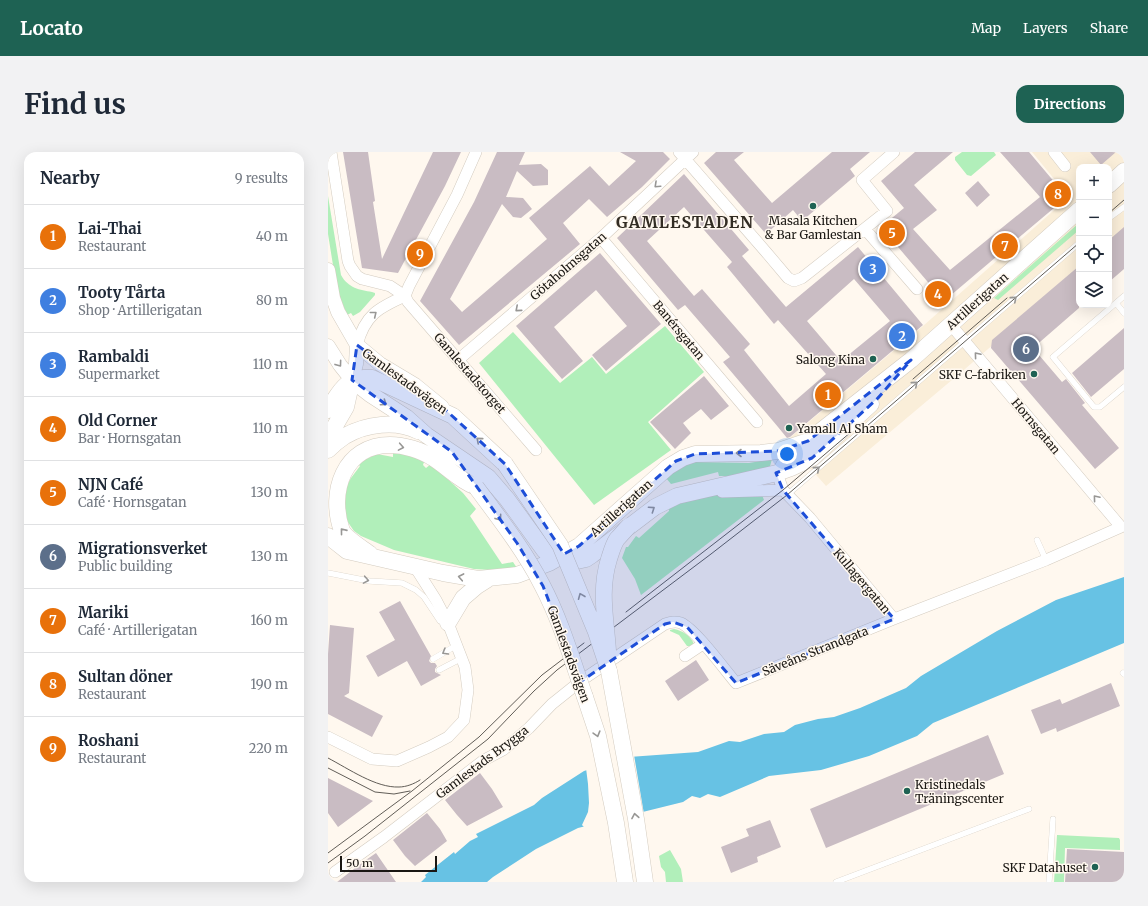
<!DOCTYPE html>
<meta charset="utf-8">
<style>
:root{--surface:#fff;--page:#f2f2f3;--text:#1f2937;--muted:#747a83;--line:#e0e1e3;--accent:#1e6253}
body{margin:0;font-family:Merriweather,serif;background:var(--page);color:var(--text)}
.controls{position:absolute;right:12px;top:12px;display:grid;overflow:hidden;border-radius:8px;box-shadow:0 4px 16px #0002}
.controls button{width:36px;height:36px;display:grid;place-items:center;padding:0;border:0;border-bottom:1px solid var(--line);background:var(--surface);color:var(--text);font:20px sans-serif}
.scale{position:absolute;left:12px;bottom:10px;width:97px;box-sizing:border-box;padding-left:4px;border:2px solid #1a1713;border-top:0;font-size:11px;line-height:14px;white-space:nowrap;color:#1a1713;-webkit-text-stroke:3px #fff8ef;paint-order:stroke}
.you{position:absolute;left:459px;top:302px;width:14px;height:14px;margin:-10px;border:3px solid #fff;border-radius:50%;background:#1a73e8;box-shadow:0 0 0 6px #1a73e833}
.badge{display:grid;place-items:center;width:26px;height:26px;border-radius:50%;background:var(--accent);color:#fff;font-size:13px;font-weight:700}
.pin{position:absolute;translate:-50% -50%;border:2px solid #fff;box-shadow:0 1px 4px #0006}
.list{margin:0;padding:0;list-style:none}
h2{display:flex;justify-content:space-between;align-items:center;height:52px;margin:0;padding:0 16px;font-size:17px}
h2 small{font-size:13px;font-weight:400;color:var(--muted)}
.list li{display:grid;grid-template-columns:26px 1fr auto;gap:12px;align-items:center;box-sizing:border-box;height:64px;padding:0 16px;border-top:1px solid var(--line)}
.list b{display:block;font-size:15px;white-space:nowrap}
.list p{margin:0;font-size:13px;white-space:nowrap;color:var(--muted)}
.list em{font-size:13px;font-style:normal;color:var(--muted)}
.icon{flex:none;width:22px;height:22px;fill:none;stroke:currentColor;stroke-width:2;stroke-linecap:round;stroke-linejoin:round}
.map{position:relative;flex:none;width:796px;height:730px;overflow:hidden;border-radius:12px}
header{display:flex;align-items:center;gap:24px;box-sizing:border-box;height:56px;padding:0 20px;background:var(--accent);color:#fff}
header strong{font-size:19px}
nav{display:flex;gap:22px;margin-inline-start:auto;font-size:14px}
.intro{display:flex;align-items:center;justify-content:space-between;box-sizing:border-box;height:96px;padding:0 24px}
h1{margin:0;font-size:28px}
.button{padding:10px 18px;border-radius:12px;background:var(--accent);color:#fff;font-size:14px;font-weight:700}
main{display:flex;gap:24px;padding:0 24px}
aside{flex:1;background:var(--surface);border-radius:12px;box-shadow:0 4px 16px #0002}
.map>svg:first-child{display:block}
</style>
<header>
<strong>Locato</strong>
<nav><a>Map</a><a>Layers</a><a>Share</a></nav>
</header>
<div class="intro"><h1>Find us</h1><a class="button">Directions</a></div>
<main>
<aside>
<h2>Nearby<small>9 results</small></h2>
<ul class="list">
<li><span class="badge" style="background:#e8710a">1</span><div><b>Lai-Thai</b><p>Restaurant</p></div><em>40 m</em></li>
<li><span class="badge" style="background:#3f7fe0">2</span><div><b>Tooty Tårta</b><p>Shop · Artillerigatan</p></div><em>80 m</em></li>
<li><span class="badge" style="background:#3f7fe0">3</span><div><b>Rambaldi</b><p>Supermarket</p></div><em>110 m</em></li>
<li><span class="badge" style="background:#e8710a">4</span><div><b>Old Corner</b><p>Bar · Hornsgatan</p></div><em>110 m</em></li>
<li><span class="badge" style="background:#e8710a">5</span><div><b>NJN Café</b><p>Café · Hornsgatan</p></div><em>130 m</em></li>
<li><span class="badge" style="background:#5c6f8a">6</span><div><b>Migrationsverket</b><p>Public building</p></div><em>130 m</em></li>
<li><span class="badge" style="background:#e8710a">7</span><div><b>Mariki</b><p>Café · Artillerigatan</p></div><em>160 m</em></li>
<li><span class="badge" style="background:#e8710a">8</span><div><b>Sultan döner</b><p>Restaurant</p></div><em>190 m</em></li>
<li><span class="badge" style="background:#e8710a">9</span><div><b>Roshani</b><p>Restaurant</p></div><em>220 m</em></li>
</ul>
</aside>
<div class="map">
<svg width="796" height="730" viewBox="0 0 796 730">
<rect width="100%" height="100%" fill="#fff8ef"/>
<!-- commercial -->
<path fill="#faeed9" d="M704,0H796V79L781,92V15H751V118L637,217L498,334L458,289L595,174L741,45Z"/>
<!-- green -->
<path fill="#b1efba" d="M634,0H666L668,3L643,24L639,23L627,8V5Z
M0,44L13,123C20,136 32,138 44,140L47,141V143L32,160L25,164L23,161L19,163L9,138L0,82Z
M751,71V78L670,148L666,146Z
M337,174L376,220L320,270L343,298L266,353L151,211L185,180L232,231L264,205L278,222Z
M65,300L87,305L96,310L95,313L98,316L103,312L135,341L148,357L142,364L174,412L185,410L189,416L163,418L146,417L66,398L33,384L26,379L17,366V337L23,326L32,314L30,312L34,309L49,302L65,305Z
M444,307L441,318L404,324H391L390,320L343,332L338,326L353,315L366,310L421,311Z
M387,343H434L436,348L313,443L307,427L294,406L298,395H300L308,384L311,386L341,359V355L349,351Z
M346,477C355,479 362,483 366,492L362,494H359L351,483L342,479V478Z
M729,683L791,686L792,688V698L737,696L736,730H726Z
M342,698L353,717L355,730H338L337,720L333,715L331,704Z"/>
<!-- water -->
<path fill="#67c2e4" d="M796,425V491L605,571L589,584L541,604L493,618L441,624L392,645L380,642L372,646L364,644L355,650L250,676L208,697L165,725L159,730H93L98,725L97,723L126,700L127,702L142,689L150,685L148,682L206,653L214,646L256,619L301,605L370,600L401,589L412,590L436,582L456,580L467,573L490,567L506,565L532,556L578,536L593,524L669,479L728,448Z"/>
<!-- pier -->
<path fill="#fff8ef" d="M300,603H306L316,662L258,677L254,673L260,660L261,651L260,632L258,616Z"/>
<!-- building -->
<path fill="#c9bcc3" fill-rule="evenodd" d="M15,0H40L47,49L45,50L54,107L105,0H133L117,34L70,121L34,116Z
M169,0H197L191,13L213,12L220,18V33L205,34L189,19L178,45L195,46L204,57L193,66L185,65L174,52L122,147L134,160L219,87L201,66L262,14L281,34L308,9L292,0H335L342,7L314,35L279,65L261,47L235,71L252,92L131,193L92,149L146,50Z
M388,0H416L406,8L444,51L504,0H542L522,17L527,24L474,69L465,58L438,82L376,11Z
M587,0H625L586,33L609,58L585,77L622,118L712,45L672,0H701L739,45L616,149L553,75L576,56L553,29Z
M762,0H788L773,13Z
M356,22L421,98L414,104L458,155L530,95L595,173L462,285L459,286L450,275L395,210L402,205L357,153L350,158L289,86ZM356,55L404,110L399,115L446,172L450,168L498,222L461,254L416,198L422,192L374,137L366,144L319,89ZM526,127L562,169L513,209L479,169Z
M650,29L662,43L649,55L637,41Z
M796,75V117L781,130V88Z
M272,101L333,172L278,219L264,203L299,174L268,138L226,175L255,209L234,227L188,174Z
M751,114V156L705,196L734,230L738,227L757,251L754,253L791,296L767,317L663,196L664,188Z
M796,176V217L763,245L744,221Z
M376,224L401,254L383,268L373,257L355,271L363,281L347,297L322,270Z
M72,449L103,504L101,509L103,511H107L109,514L107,517V520L113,523L93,534L79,509L50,525L38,504L67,488L51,460Z
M2,473L26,476L21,541L16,544L55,564L44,585L0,562V502Z
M368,508L381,528L350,549L337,529Z
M783,531L792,554L729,580L728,576L713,582L703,558L732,547L734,552Z
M660,583L676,622L498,696L482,657Z
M152,621L164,637L175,655L139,674L129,663L117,648Z
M0,626L45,649L10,675L0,661Z
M99,661L112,677L119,689L87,714L77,704L65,688Z
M442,668L453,695L429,705L430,710L403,721L393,695L421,684L418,677Z
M739,697L796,700V730H737Z
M48,701L68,730H9L35,710Z"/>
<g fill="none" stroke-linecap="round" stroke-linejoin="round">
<defs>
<path id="service" d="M781,66L796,55
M796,144L725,205L766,255H772L796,235
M788,151L796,161
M459,343L751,91
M709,388L718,408
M0,421L41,429L74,431L88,438L96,445L112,469L119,470
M105,507L129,493
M111,518L134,506
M795,521L796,522
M508,730L701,657
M721,730L725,667"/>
<path id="minor" d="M3,0L20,109L22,114L29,124L34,127L62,134L77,144L80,150L208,298
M351,0L438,100L460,126L466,129L474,126L559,59L534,28L566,0
M726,0L737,14
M537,77L589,137
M273,86L429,270
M29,193C37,163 50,156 77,144L81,134L129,43L148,0
M130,208L273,86L365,0
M455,338L449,321L454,312L488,291
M394,340L455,338L482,366L566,467
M357,504L375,492
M0,585L44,607L69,609L101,595L120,585L136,568L140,538L137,515L120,471L108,448L87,415
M7,720L56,685L156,608L175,598L201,576L224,552L254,528L337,472C343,470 347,469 353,471C367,477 397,518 408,531L566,467L718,408L793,375L623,173"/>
<path id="tertiary" d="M0,118L5,146L10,160L29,193L52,212L87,233L114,255
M0,194L12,213L24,228
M24,228L28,212L29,193"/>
<path id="secondary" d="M781,33L796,19
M24,228L42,242L79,266L98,283L160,325L179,347L216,398L223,405
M0,258C12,238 19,224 44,226L125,264L177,312
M0,286L18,255L24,228
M0,298C5,293 11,288 17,284C38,272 68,268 90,279
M0,384L19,399L115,421L150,427L189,423L221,411L251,394L340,315L355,306L367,302L433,301L450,299L480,289L583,208L751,58
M42,402C34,396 19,387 14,379C0,340 16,293 62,293C76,293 93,298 105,306C121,316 129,327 148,335
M240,411L258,407L264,403L327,355L349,344L449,321L463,316L484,306L543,252
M120,471L135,446L149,434L160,427
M281,519L308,667L317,730
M257,545L270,584L288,671L297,730"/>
</defs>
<!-- service casing -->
<use href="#service" stroke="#d4ccc0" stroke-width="6"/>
<!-- minor casing -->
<use href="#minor" stroke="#d4ccc0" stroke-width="12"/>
<!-- tertiary casing -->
<use href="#tertiary" stroke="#d4ccc0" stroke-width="15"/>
<!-- secondary casing -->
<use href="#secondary" stroke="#d4ccc0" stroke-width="17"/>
<!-- service -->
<use href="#service" stroke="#fff" stroke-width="5.5"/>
<!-- minor -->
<use href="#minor" stroke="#fff" stroke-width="11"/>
<!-- tertiary -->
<use href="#tertiary" stroke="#fff" stroke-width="14"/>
<!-- secondary -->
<use href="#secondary" stroke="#fff" stroke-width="16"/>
<!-- tram -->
<path stroke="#615d57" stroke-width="1" d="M781,61L796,48
M585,227L679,146
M298,460L455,338L523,280
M0,606C21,617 48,636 71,635C78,635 86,632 92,628
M0,616L47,640L66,642L82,639
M0,701L84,639L151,585L214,523L256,491
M0,711L37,684L160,587L206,539L229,518L383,402L459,343L751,91"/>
<defs>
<path id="secondary-bridge" d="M177,312L232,393L268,480L281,519
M148,335C171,366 196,398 214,433C233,469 244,508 257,545
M280,499C278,467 271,439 281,407C283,401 285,393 289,387C293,383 297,378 301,374"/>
</defs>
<!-- secondary-bridge casing -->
<use href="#secondary-bridge" stroke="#d4ccc0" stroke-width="17" stroke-linecap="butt"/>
<!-- secondary-bridge -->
<use href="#secondary-bridge" stroke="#fff" stroke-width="16"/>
</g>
<!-- one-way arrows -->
<defs><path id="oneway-chevron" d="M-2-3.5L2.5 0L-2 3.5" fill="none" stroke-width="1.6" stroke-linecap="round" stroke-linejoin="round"/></defs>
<g stroke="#989795">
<use href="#oneway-chevron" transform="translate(329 33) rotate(137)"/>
<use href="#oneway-chevron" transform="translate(686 147) rotate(-41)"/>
<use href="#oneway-chevron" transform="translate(190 157) rotate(139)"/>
<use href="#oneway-chevron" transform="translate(46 162) rotate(-39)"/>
<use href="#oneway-chevron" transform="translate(649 203) rotate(-130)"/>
<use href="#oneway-chevron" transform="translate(11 212) rotate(54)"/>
<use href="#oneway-chevron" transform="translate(587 232) rotate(-41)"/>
<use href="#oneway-chevron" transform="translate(56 251) rotate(34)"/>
<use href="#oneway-chevron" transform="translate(151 288) rotate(-139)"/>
<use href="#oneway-chevron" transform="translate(73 295) rotate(10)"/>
<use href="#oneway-chevron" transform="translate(411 301) rotate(180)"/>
<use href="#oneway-chevron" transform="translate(489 317) rotate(-40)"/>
<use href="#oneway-chevron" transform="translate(768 346) rotate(-130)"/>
<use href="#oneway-chevron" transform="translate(324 357) rotate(-34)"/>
<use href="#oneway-chevron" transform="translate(171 366) rotate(54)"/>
<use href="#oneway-chevron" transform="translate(15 379) rotate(-129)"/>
<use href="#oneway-chevron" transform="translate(133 425) rotate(-169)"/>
<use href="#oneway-chevron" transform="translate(38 428) rotate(10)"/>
<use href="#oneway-chevron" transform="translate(253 444) rotate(-112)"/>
<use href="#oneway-chevron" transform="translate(117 500) rotate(150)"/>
<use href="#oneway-chevron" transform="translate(269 582) rotate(74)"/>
<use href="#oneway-chevron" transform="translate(307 664) rotate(-100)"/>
</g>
<!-- marked area -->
<path fill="#1d4ed8" fill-opacity="0.2" stroke="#1d4ed8" stroke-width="3" stroke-dasharray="8 5" stroke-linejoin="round" d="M29,193L111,252L177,312L236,402L251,394L348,309L367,302L450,299L480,289L583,208L550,246L484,306L448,321L455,338L566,467L408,531L359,475L345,470L337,472L252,530L215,434L189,391L124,300L24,228Z"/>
<!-- markers -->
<g fill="#1e6253" stroke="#fff8ef" stroke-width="1.5">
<circle cx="485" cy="54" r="4"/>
<circle cx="545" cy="207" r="4"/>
<circle cx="706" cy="222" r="4"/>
<circle cx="461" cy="276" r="4"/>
<circle cx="579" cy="639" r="4"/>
<circle cx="767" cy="715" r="4"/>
</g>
<g text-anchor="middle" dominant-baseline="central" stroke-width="3" stroke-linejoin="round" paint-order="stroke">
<!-- poi labels -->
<g font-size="12" fill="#1a1713" stroke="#fff8ef" text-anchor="end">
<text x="485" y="68" text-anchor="middle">Masala Kitchen<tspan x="485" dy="14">&amp; Bar Gamlestan</tspan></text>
<text x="537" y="207">Salong Kina</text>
<text x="698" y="222">SKF C-fabriken</text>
<text x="469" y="276" text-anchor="start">Yamall Al Sham</text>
<text x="587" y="632" text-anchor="start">Kristinedals<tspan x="587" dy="14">Träningscenter</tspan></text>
<text x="759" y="715">SKF Datahuset</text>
</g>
<!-- street labels -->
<g font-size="12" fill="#1a1713" stroke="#fff8ef">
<text transform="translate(240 114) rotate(-41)">Götaholmsgatan</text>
<text transform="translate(649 149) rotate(-42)">Artillerigatan</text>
<text transform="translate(351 178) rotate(50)">Banérsgatan</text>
<text transform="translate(142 221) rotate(49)">Gamlestadstorget</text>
<text transform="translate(77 229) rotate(36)">Gamlestadsvägen</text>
<text transform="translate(708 274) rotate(50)">Hornsgatan</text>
<text transform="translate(293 356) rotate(-42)">Artillerigatan</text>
<text transform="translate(534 429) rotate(50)">Kullagergatan</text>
<text transform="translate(487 499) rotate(-22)">Säveåns Strandgata</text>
<text transform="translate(241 502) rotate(70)">Gamlestadsvägen</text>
<text transform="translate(154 610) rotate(-37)">Gamlestads Brygga</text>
</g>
<!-- district labels -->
<g font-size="16" font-weight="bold" letter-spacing="1" fill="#322c23" stroke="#fff8ef">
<text x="357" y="70">GAMLESTADEN</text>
</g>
</g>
</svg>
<div class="controls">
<button>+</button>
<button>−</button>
<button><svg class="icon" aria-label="locate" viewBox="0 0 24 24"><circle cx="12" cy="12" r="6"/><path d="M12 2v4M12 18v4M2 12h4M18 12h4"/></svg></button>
<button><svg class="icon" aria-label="layers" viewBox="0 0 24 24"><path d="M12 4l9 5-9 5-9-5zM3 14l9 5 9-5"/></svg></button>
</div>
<div class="scale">50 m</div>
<div class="you"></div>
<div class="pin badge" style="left:500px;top:243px;background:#e8710a">1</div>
<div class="pin badge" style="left:574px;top:184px;background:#3f7fe0">2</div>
<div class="pin badge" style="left:545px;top:117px;background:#3f7fe0">3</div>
<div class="pin badge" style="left:610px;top:142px;background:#e8710a">4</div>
<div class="pin badge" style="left:564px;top:81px;background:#e8710a">5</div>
<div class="pin badge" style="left:698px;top:197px;background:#5c6f8a">6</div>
<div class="pin badge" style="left:677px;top:94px;background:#e8710a">7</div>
<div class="pin badge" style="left:730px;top:42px;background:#e8710a">8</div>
<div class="pin badge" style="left:92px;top:102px;background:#e8710a">9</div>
</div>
</main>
